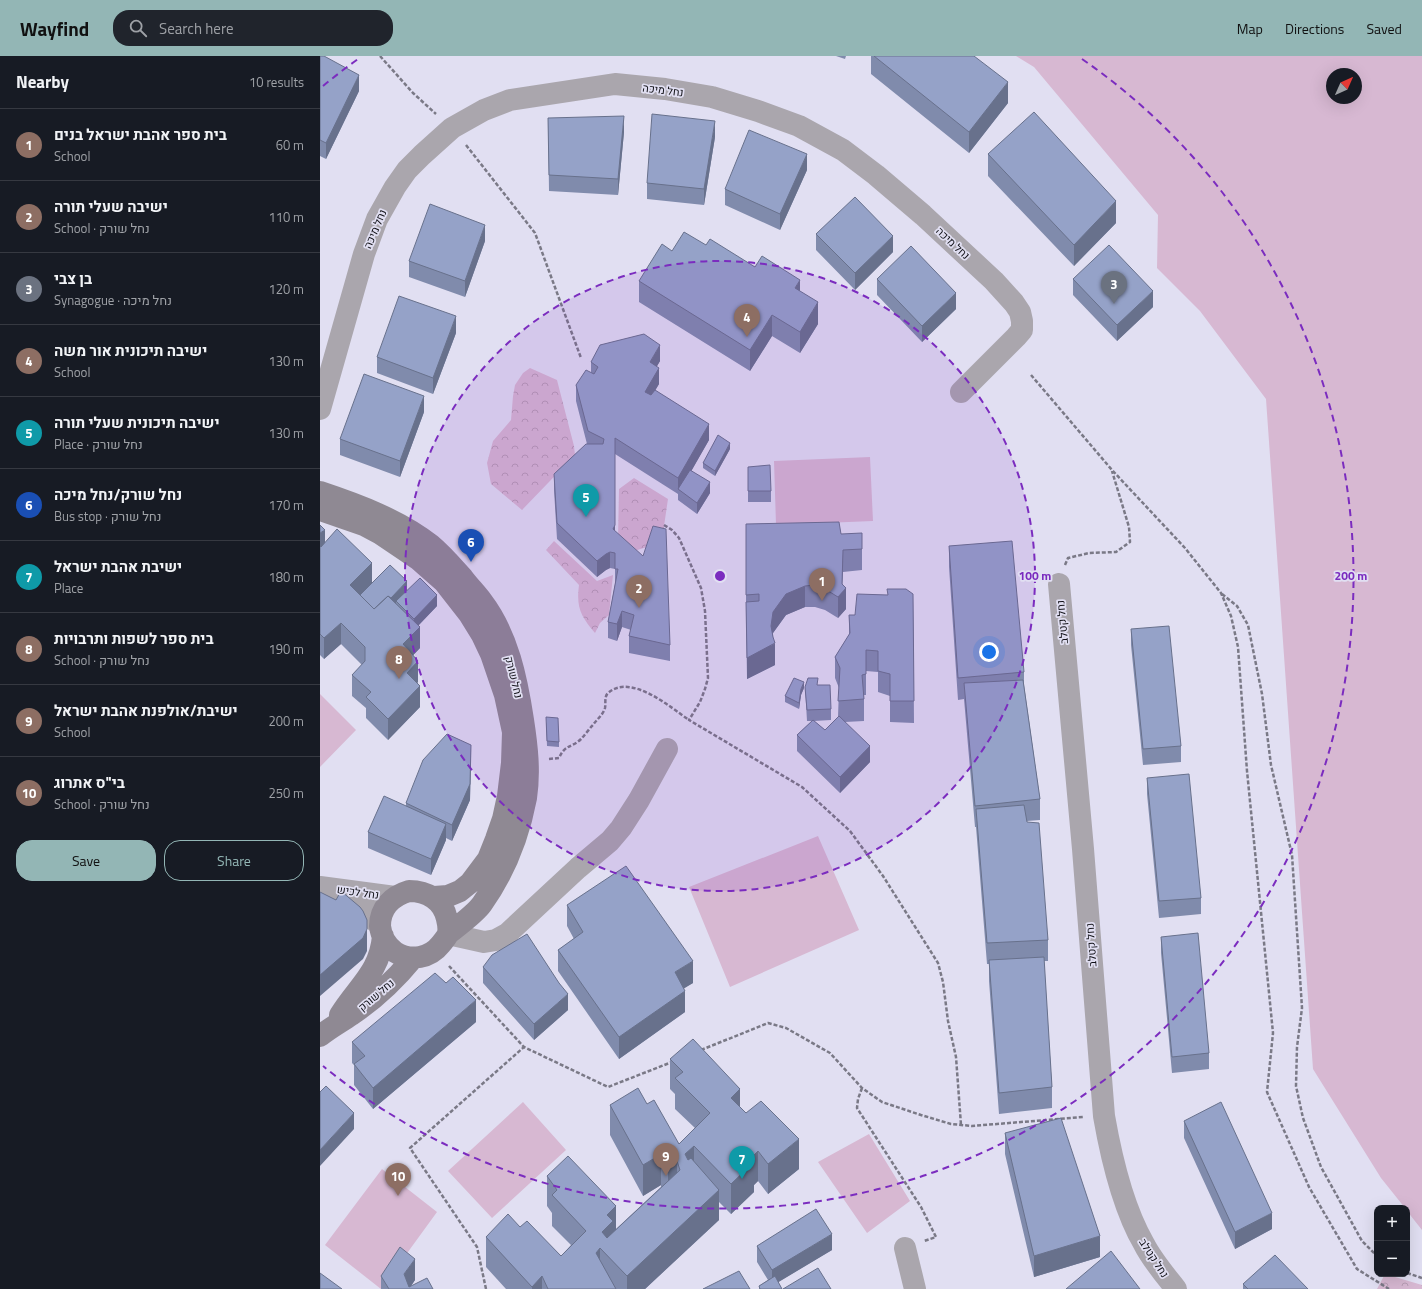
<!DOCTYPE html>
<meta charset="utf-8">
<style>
:root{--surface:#171b24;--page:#20242c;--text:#f1f3f6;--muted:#9ea1a6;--line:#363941;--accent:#93b6b5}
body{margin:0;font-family:"Titillium Web",Heebo,sans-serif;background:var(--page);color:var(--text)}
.controls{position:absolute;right:12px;bottom:12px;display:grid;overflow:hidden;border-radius:8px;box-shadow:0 4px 16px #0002}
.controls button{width:36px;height:36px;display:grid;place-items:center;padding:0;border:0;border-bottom:1px solid var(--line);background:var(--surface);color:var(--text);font:20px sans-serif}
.compass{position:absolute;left:1006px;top:12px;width:36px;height:36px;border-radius:50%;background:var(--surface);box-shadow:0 4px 16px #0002;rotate:45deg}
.you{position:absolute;left:669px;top:596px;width:14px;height:14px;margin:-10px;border:3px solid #fff;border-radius:50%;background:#1a73e8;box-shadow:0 0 0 6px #1a73e833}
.badge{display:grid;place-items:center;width:26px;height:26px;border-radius:50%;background:var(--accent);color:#fff;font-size:13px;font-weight:700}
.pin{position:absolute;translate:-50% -33px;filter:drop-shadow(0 1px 2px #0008)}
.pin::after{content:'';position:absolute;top:21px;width:14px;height:12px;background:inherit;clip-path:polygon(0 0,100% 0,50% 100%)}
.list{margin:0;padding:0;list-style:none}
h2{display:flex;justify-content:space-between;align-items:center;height:52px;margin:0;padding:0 16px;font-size:17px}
h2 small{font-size:13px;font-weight:400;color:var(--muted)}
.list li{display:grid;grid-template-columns:26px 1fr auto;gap:12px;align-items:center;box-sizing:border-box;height:72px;padding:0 16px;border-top:1px solid var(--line)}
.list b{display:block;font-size:15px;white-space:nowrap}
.list p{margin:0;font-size:13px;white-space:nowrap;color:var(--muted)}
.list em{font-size:13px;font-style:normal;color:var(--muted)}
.actions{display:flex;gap:8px;padding:12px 16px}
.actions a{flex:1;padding:9px 0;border:1px solid var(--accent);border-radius:16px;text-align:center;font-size:14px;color:var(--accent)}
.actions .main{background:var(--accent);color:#111}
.icon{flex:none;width:22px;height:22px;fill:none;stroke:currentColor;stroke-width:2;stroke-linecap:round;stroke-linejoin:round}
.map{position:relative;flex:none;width:1102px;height:1233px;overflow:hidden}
header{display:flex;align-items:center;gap:24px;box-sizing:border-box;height:56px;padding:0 20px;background:var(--accent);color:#111}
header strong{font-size:19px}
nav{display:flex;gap:22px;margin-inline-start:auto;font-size:14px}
.search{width:280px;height:36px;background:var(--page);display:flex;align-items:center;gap:10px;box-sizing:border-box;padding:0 14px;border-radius:16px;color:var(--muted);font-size:15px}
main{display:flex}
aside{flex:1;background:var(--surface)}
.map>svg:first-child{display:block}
</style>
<header>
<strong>Wayfind</strong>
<div class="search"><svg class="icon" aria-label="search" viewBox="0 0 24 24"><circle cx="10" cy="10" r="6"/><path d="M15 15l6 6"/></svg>Search here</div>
<nav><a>Map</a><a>Directions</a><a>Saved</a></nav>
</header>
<main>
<aside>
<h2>Nearby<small>10 results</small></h2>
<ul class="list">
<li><span class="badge" style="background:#8d6e63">1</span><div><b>בית ספר אהבת ישראל בנים</b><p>School</p></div><em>60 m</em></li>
<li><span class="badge" style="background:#8d6e63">2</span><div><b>ישיבה שעלי תורה</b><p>School · נחל שורק</p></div><em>110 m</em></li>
<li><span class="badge" style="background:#6b7280">3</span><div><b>בן צבי</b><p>Synagogue · נחל מיכה</p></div><em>120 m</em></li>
<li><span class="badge" style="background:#8d6e63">4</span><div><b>ישיבה תיכונית אור משה</b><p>School</p></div><em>130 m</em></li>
<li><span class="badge" style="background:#0f9aa8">5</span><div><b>ישיבה תיכונית שעלי תורה</b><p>Place · נחל שורק</p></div><em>130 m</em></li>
<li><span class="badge" style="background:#1a4fb4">6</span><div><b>נחל שורק/נחל מיכה</b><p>Bus stop · נחל שורק</p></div><em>170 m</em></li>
<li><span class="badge" style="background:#0f9aa8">7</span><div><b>ישיבת אהבת ישראל</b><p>Place</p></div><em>180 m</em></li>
<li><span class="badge" style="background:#8d6e63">8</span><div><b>בית ספר לשפות ותרבויות</b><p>School · נחל שורק</p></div><em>190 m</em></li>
<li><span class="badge" style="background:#8d6e63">9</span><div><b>ישיבת/אולפנת אהבת ישראל</b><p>School</p></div><em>200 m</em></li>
<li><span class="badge" style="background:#8d6e63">10</span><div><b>בי&quot;ס אתרוג</b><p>School · נחל שורק</p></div><em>250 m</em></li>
</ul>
<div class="actions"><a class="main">Save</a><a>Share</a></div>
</aside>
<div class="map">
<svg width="1102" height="1233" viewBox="0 0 1102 1233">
<defs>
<pattern id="park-crowns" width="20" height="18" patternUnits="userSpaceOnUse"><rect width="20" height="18" fill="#d7b8d2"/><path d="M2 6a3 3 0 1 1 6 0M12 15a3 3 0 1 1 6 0" fill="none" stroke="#b89db4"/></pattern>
</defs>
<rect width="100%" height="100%" fill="#e1dff2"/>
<!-- green -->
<path fill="#d7b8d2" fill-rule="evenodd" d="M696,0H1102V1174L1087,1155V1152H1085L1061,1122L993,1013L946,343L880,255L837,212L838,159L714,11ZM1012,18H1036V42H1012Z
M550,401L553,465L456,469L454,405Z
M0,638L36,674L0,711Z
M498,780L539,874L410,931L369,831Z
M203,1046L246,1094L172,1162L128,1115Z
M549,1078L590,1145L547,1177L498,1106Z
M62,1113L117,1156L61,1233L5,1189Z"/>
<!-- park -->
<path fill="url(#park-crowns)" d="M210,312L237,324L254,390L255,399L202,454L171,428L167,407L173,385L191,364L193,340L195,329L203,317Z
M314,422L348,443L343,477L330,490L308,497L298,483L299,433Z
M234,485L277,525L293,519L289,559L280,567L275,577C261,560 256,552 259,529L226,494Z
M1065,1218L1102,1229V1233H1057Z"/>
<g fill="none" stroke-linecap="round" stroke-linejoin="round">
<!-- path -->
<path stroke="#7a7986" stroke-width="2.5" stroke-dasharray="4 2" stroke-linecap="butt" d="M60,0L93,37L116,58
M146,89L215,177L261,302
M711,319L792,414L865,492L901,537L911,560L918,591L927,715L953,977L947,1036L989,1131L1037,1213L1069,1233
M344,469L352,474L359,482L381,532L385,555L388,622L385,633L380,646L369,664L482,731L530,775L563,820L618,907L623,926L628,965L636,1001L641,1069
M745,509L748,502L769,497L796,496L810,486L809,471L792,415
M902,538L917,550L928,569L942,638L951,709L972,799L982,952L977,991L976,1030L983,1062L1001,1111L1042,1185L1057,1200
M229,703L239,702C245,688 252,692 261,683C265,679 269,673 273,669C277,663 283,659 285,652C286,647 284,641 288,637C311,617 350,651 369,664
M129,910L204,991L288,1031L352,1006
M381,994L448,967L466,972L510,997L542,1032L562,1046L601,1059L631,1068L652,1070L763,1061
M542,1032L538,1043L537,1052L601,1151L616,1181L604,1185
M1087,1217L1102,1222
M166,1233L157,1191L90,1092L204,991"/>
<!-- street -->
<path stroke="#aaa6ad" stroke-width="22" d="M0,353L44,198L57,163L75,131L87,114L102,99L132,72L164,54L190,44L295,28L345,33L392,41L438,55L479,70L523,94L556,119L603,159L674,225L694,247L700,256L702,265V274L696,281L641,336
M739,528L763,793L784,1060C791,1100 803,1152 824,1188C832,1204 845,1219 856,1233
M0,831L75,841
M16,837C33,846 46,857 60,869
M128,878L164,886L176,884L187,878L258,812L290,785L301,772L319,744L347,693
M585,1192L595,1233"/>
<!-- secondary -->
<path stroke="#8f8993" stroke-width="22" d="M0,436C39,449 79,464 111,489C123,499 133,511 143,522C149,530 156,537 162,545C188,579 197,624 203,664C207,690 210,716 206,742C199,779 184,817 162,848C155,858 138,870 128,878
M0,454L44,469L59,477L99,504L124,526L149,558L162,579L171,598L185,639L193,676L192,707L188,740L183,763L176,783L168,803L150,827L140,835L128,840L114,841
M89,835C107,835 123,844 127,863C128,867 129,873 128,878C127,881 123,885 121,888C110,902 91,906 75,896C67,890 61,880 60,870C60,852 72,840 89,835Z
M20,959C38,930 60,916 63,880
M0,980C10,972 21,966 31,959C55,943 75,924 93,902"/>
</g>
<!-- wall -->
<path fill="#808bac" d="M0,0L39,35L6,103L0,100Z
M516,0H526L525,3Z
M551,0H654L688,47L649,97L551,18Z
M228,62L304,76L298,139L229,135Z
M395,81L384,149L327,143V127Z
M668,98L796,167L754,210L668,120Z
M487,114L460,174L405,149V133Z
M496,178L573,196L535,234L496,194Z
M165,185L145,241L89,221V205Z
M386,189L435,211L480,235L498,268L480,297L452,280L430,315L319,246V225L352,195Z
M557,223L636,253L602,286L557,239Z
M753,223L833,251L797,285L753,239Z
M136,277L113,338L57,317V301Z
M340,305L337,310L339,328L335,334L389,384L371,415L390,437L377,458L358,444V438L295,398V475L350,589V605L309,597V580L311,574L302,571L297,585L288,582V566L295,528V513L290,512L286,514L277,521L237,483L234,434V418L267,388L256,345V329L271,316V306Z
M104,356L80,421L20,399V383Z
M410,393L395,420L383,412V407Z
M428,411L451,435V446H428Z
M426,468L542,493V514L523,516L522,529L526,553L518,562L505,554L495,551H485L466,559L453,577V581L455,609L427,623L426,560Z
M0,477L5,486L52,527L87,534L117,550L98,570L100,592L93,599L98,626L97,627L100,651L68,684L46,662V652L32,640V619L42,609L21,588L4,603L0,599Z
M629,490L704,616V629L720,743V764L707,765L728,884V905H724L732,1031V1052L679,1058L669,925V908H667L656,771H655L644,643L638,644L629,511Z
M593,538L594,667L570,666V640L558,636V616L546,615V639H544V665L525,666L550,706L520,737L477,695V679L492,665H487L485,631L498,629L511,653V664L494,665L505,674L518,661L519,632L515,622V601L529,579V559H535L567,539Z
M811,573L861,690V706L823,709L811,589Z
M484,632L481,639L479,653L465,646V640Z
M226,666L239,686V691L227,690Z
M151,705L150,744L132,785L126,782V784L111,819L48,792V776L86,750V747Z
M827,722L881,842V858L839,862L827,738Z
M247,849L373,927L363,932L365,956L299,1003L238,915V894L254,883L247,870Z
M841,881L889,997V1013L852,1017L841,897Z
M163,911L248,954L214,984L163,927Z
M156,966L53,1053L34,1029V1009L32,1007V986Z
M350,1003L420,1051L479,1113L448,1138L438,1125L434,1129V1136L411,1158L399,1146V1164L325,1233H186L166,1211V1181L200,1171L241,1200L251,1189L232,1170V1157L227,1150V1120L296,1173L341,1131V1129L323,1140L290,1079V1049L327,1048L359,1088L375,1072L355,1053V1038L350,1033Z
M864,1065L952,1173L915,1193L864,1082Z
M685,1077L780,1201L714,1221L685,1098Z
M437,1190L512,1194L458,1226L462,1233H439V1230L448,1224L437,1206Z
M61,1220L95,1224L91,1230L113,1233H61Z
M923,1228L988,1233H923Z"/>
<!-- shaded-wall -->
<path fill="#68718c" d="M39,19V35L6,103V87Z
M688,26V47L649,97V76Z
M304,60V76L298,139V123Z
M395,65V81L384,149V133Z
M487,98V114L460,174V158Z
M796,145V167L754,210V189Z
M165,169V185L145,241V225Z
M573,180V196L535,234V217Z
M480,224V245L475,232Z
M833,235V251L797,285V269Z
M636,237V253L602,286V270Z
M498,246V268L480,297V276Z
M452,259V280L430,315V294Z
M136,260V277L113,338V322Z
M340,289V305L330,322V306Z
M339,312V328L325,352V336Z
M104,340V356L80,421V405Z
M389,368V384L360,435L358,433V422Z
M410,387V393L395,420V415Z
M390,426V437L377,458V447Z
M295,469V485L293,473Z
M5,474V490L0,493V477Z
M523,494L522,536L526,532V553L518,562V541Z
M290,496V512L286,514L277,521V505L286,498Z
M52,507V528L30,550V529Z
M87,525V536L76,545V548L54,560Z
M485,530V551L466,559L453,577L451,590L455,587V609L427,623V602L451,570L453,556L466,538Z
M117,539V550L94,574V563Z
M302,555V571L297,585V568Z
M21,567V588L4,603V582Z
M100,571V592L83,610V588Z
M98,605V626L87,638V617Z
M484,626V632L481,639L479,653V647L481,633Z
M100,630V651L68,684V663Z
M151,689L150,744L132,785V769Z
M550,690V706L520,737V721Z
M126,768V784L111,819V803Z
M47,873V895L43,903L0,940V919Z
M373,905V927L355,938V916Z
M365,935V956L299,1003V981Z
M248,938V954L214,984V968Z
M156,944V966L53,1053V1032Z
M420,1033V1063L411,1042Z
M34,1057V1073L0,1110V1094Z
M479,1083V1113L448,1138V1108Z
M374,1090V1121L365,1098Z
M438,1095V1125L434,1129V1136L411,1158V1128L430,1103Z
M345,1096V1111L341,1107V1129L323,1140V1109Z
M357,1105V1136L348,1145V1115Z
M399,1134V1164L325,1233H307V1220Z
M296,1150V1180L293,1196L282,1176L287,1159Z
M952,1157V1173L915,1193V1176Z
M512,1178V1194L452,1230V1214Z
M780,1180V1201L714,1221V1200Z
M280,1192V1222L276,1197Z
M95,1203V1224L89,1233L84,1218Z
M222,1220V1233H212V1231Z"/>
<!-- building -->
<path fill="#95a2c8" stroke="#68718c" d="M0,0H4L39,19L6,87L0,84Z
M554,0H654L688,26L649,76Z
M714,56L796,145L754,189L668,98Z
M332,58L395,65L384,133L327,127Z
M304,60L298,123L229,119L228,62Z
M429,74L487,98L460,158L405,133Z
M535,141L573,180L535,217L496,178Z
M110,148L165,169L145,225L89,205Z
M364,176L386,189L390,183L435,211L442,200L480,224L475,232L498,246L480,276L452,259L430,294L319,225L342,188L352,195Z
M789,189L833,235L797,269L753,223Z
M591,190L636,237L602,270L557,223Z
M79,240L136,260L113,322L57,301Z
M324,278L340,289L330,306L339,312L325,336L331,339L335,334L389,368L358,422L295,382V469L293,473L323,500L333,470L346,473L350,589L309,580L314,559L302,555L297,568L288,566L298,513H295V497L290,496L286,498L277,505L237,467L234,418L266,388H283L284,383L268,375L256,329L266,314L274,318L278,311L271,306L280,289Z
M44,318L104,340L80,405L20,383Z
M398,379L410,387L395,415L383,407Z
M450,409L451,435H428V411Z
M370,414L390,426L377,447L358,433Z
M519,466L521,478L542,477V493L523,494L522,528L526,532L518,541L505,533L495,529L485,530L466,538L453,556L451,570L453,581L455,587L427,602L426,546L439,545V538L426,539V468Z
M0,469L5,474L0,477Z
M17,473L52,507L30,529L54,553L68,540L100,571L83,588L98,605L87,617L100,630L68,663L46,641L51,636L32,619L45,605V591L21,567L4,582L0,578V490L1,491Z
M692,485L704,616L638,622L629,490Z
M70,509L87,525L71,542L68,540L54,553L40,539Z
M100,522L117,539L94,563L76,545Z
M567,533H586L593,538L594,645H570V618L558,615V595L546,594V618L542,619L544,643L518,645L520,612L515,601L530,577L529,559H535L537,538L568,539Z
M849,570L861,690L823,693L811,573Z
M474,622L484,626L481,633L479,647L465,640Z
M488,622H498L497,629H510L511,653L487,654L485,631Z
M703,624L720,743L655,750L644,627Z
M519,660L550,690L520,721L477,679L493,664L505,674Z
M226,661L238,662L239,686L227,685Z
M127,678L151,689L150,728L132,769L86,747L103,704Z
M869,718L881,842L839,845L827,722Z
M64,740L126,768L111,803L48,776Z
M704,749L707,766L719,767L728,884L667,887L656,753Z
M306,810L373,905L355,916L365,935L299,981L238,894L263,876L247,849Z
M21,835L40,851L43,855L47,864V873L43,882L0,919V836L16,844Z
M878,877L889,997L852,1001L841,881Z
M207,878L239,927L248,938L214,968L163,911L172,899Z
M724,901L732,1031L679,1037L669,904Z
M115,917L126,927L133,921L156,944L53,1032L34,1008L45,1000L32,986Z
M373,983L420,1033L411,1042L426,1057L441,1045L479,1083L448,1108L438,1095L430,1103L434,1106L411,1128L374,1090L365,1098L368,1104L371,1102L399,1134L307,1220L280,1192L276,1197L296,1233H228L222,1220L212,1231L166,1181L188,1158L200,1171L207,1165L241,1200L266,1175L232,1139L237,1134L227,1120L248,1100L296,1150L287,1159L293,1165L282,1176L287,1182L360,1114L357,1105L348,1115L341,1107L347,1100L345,1096L323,1109L290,1049L318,1032L327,1048L334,1044L359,1088L390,1057L355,1022L363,1016L350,1003Z
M6,1030L34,1057L0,1094V1036Z
M901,1046L952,1157L915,1176L864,1065Z
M741,1062L780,1180L714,1200L685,1077Z
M496,1153L512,1178L452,1214L437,1190Z
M80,1191L95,1203L84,1218L89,1231L107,1222L113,1233H69L61,1220Z
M791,1195L820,1233H746Z
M955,1199L988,1233H928L923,1228Z
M498,1212L511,1233H463Z
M419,1215L430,1233H383Z
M0,1217L22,1233H0Z
M455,1220L462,1233H440L439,1230Z"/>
<!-- distance rings -->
<circle cx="400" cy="520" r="315" fill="#7b2cbf" fill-opacity=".12"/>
<g fill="none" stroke="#7b2cbf" stroke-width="2" stroke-dasharray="7 5">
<circle cx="400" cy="520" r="315"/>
<path d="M3 30A631 631 0 0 1 38 3M762 3A631 631 0 1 1 3 1010"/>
</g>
<g text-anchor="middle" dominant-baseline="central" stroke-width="3.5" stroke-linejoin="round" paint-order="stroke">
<!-- street labels -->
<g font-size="11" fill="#101016" stroke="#e1dff2">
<text transform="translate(343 34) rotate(7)">נחל מיכה</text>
<text transform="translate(55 173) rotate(-67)">נחל מיכה</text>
<text transform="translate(633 187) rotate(43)">נחל מיכה</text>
<text transform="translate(742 566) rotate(-95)">נחל קטלב</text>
<text transform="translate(194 621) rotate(76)">נחל שורק</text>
<text transform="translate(38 836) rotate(8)">נחל לכיש</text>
<text transform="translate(771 889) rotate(-94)">נחל קטלב</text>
<text transform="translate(56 939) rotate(-40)">נחל שורק</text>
<text transform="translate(834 1202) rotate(57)">נחל קטלב</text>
</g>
</g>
<circle cx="400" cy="520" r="6" fill="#7b2cbf" stroke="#e1dff2" stroke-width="2"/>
<g font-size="12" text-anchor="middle" font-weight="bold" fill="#7b2cbf" stroke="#e1dff2" stroke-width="3.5" stroke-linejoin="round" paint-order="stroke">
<text x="715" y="524">100 m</text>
<text x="1031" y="524">200 m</text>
</g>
</svg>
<div class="controls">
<button>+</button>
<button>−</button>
</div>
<svg class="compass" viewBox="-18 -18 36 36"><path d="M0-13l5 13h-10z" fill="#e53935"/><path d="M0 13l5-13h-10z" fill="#9ea1a6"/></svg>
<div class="you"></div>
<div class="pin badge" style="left:502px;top:545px;background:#8d6e63">1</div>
<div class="pin badge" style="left:319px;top:552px;background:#8d6e63">2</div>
<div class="pin badge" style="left:794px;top:248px;background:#6b7280">3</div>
<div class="pin badge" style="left:427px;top:281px;background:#8d6e63">4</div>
<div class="pin badge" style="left:266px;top:461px;background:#0f9aa8">5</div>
<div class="pin badge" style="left:151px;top:506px;background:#1a4fb4">6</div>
<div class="pin badge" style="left:422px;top:1123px;background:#0f9aa8">7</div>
<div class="pin badge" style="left:79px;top:623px;background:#8d6e63">8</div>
<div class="pin badge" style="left:346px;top:1120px;background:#8d6e63">9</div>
<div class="pin badge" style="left:78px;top:1140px;background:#8d6e63">10</div>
</div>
</main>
